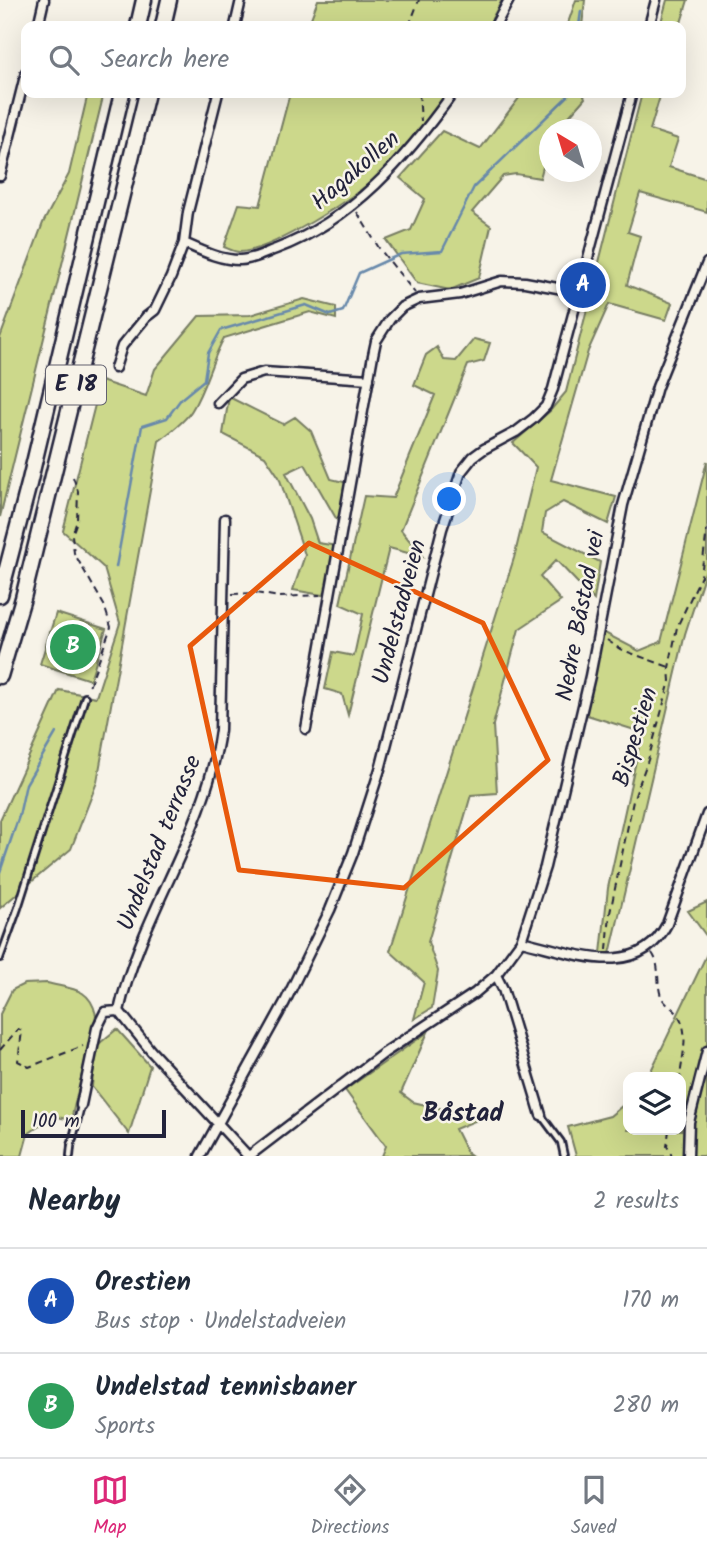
<!DOCTYPE html>
<meta charset="utf-8">
<style>
:root{--surface:#fff;--page:#f2f2f3;--text:#1f2937;--muted:#747a83;--line:#e0e1e3;--accent:#db2777}
body{margin:0;font-family:Kalam,sans-serif;background:var(--page);color:var(--text)}
.controls{position:absolute;right:21px;bottom:21px;display:grid;overflow:hidden;border-radius:14px;box-shadow:0 7px 28px #0002}
.controls button{width:63px;height:63px;display:grid;place-items:center;padding:0;border:0;border-bottom:2px solid var(--line);background:var(--surface);color:var(--text);font:35px sans-serif}
.compass{position:absolute;left:539px;top:119px;width:63px;height:63px;border-radius:50%;background:var(--surface);box-shadow:0 7px 28px #0002;rotate:322deg}
.scale{position:absolute;left:21px;bottom:18px;width:145px;box-sizing:border-box;padding-left:7px;border:4px solid #22223b;border-top:0;font-size:19px;line-height:24px;white-space:nowrap;color:#22223b;-webkit-text-stroke:5px #f7f3e8;paint-order:stroke}
.you{position:absolute;left:450px;top:500px;width:24px;height:24px;margin:-18px;border:5px solid #fff;border-radius:50%;background:#1a73e8;box-shadow:0 0 0 10px #1a73e833}
.badge{display:grid;place-items:center;width:46px;height:46px;border-radius:50%;background:var(--accent);color:#fff;font-size:23px;font-weight:700}
.pin{position:absolute;translate:-50% -50%;border:4px solid #fff;box-shadow:0 2px 7px #0006}
.list{margin:0;padding:0;list-style:none}
h2{display:flex;justify-content:space-between;align-items:center;height:91px;margin:0;padding:0 28px;font-size:30px}
h2 small{font-size:23px;font-weight:400;color:var(--muted)}
.list li{display:grid;grid-template-columns:46px 1fr auto;gap:21px;align-items:center;box-sizing:border-box;height:105px;padding:0 28px;border-top:2px solid var(--line)}
.list b{display:block;font-size:26px;white-space:nowrap}
.list p{margin:0;font-size:23px;white-space:nowrap;color:var(--muted)}
.list em{font-size:23px;font-style:normal;color:var(--muted)}
.icon{flex:none;width:38px;height:38px;fill:none;stroke:currentColor;stroke-width:2;stroke-linecap:round;stroke-linejoin:round}
.map{position:relative;flex:none;width:707px;height:1156px;overflow:hidden}
.search{position:absolute;background:var(--surface);box-shadow:0 7px 28px #0002;left:21px;right:21px;top:21px;height:77px;display:flex;align-items:center;gap:18px;box-sizing:border-box;padding:0 24px;border-radius:14px;color:var(--muted);font-size:26px}
.sheet{height:301px;background:var(--surface)}
nav{display:flex;justify-content:space-around;align-items:center;box-sizing:border-box;height:98px;border-top:2px solid var(--line);background:var(--surface);font-size:19px;color:var(--muted)}
nav a{display:grid;justify-items:center;gap:4px}
nav .on{color:var(--accent)}
.map>svg:first-child{display:block}
</style>
<div class="map">
<svg width="707" height="1156" viewBox="0 0 707 1156">
<rect width="100%" height="100%" fill="#f7f3e8"/>
<filter id="ink" filterUnits="userSpaceOnUse"><feTurbulence type="fractalNoise" baseFrequency=".0143" numOctaves="2"/><feDisplacementMap in="SourceGraphic" scale="14" xChannelSelector="R" yChannelSelector="G"/><feConvolveMatrix kernelMatrix="1 2 1 2 8 2 1 2 1" color-interpolation-filters="sRGB"/></filter>
<g filter="url(#ink)">
<!-- green -->
<path fill="#ccd88b" stroke="#777d63" stroke-width="2" d="M318,0H502L488,26H308Z
M576,0H585L582,26H567Z
M667,0H688L680,26H660Z
M88,93H104L0,517V338L43,223L69,174Z
M290,93H448C427,121 405,151 379,175C356,197 270,252 239,252C235,252 229,249 224,247L239,204L260,206Z
M523,93H583L585,98L558,129L550,130L549,145L540,178L516,174L503,176L472,212L491,226L479,278L450,290L417,283L386,240L411,230L425,199L400,178L442,131L480,149Z
M642,93H661L650,130L678,139L669,167L707,179V212L640,193L628,232L640,236L627,285L672,303L666,320L609,304L588,351L551,480L616,497L608,524L563,502L545,513L542,532L600,562L594,600L556,560L540,577L561,601L519,629L493,725L497,793L471,795L428,942L438,971L432,1008L414,1019L424,982L390,951L514,558L536,467L513,443L550,411L566,392Z
M304,299L336,307V319L310,312L224,338C211,361 206,387 192,410C185,422 170,432 159,441L97,782L71,849L0,908V820L59,690L96,697L120,623L104,568L63,531L101,381L146,396L155,369L199,316L250,315Z
M474,339L490,343L484,361L468,365L401,530L423,557L389,548L348,715L342,694L325,689L333,652L354,656L363,614L340,604L364,496L393,498L435,395L414,385L426,355L437,347L444,360L456,361Z
M229,397L283,424L295,417L311,431L331,479L348,483L341,527L305,464L286,473L310,519L318,543L338,546L328,596L293,590L305,555L279,477L265,456L223,434Z
M707,461V566L685,634L610,954L601,953L608,888L644,724L641,732L584,714L603,632L639,651L661,642Z
M56,613L106,629L90,680L40,664Z
M707,902V937L688,911Z
M707,954V1156H576L568,1127L610,1116L628,1101V1130H681V1077H648Z
M47,983C71,989 90,987 96,1015L71,1120L53,1116L28,1134L22,1156H0V1014L12,990L24,984Z
M117,1029L150,1066L129,1134L92,1087L95,1047Z
M428,1032L401,1093L413,1102L482,1118L455,1129L467,1153L471,1156H382L386,1146L345,1090Z"/>
<g fill="none" stroke-linecap="round" stroke-linejoin="round">
<!-- stream -->
<path stroke="#6889ab" stroke-width="2.5" d="M579,26L581,11
M116,567L142,426L167,418L181,399L204,380L208,353L221,330L306,305L330,315L343,311L359,273L401,254L442,251L474,187L568,96V93
M0,872L19,816L26,784L56,733"/>
<defs>
<path id="service" d="M0,958L18,908L85,697
M541,1115L561,1142L564,1156
M70,1156L71,1146L81,1106"/>
<path id="minor" d="M38,26L44,0
M235,26L241,0
M495,26L509,0
M649,26L656,0
M0,176L26,72
M184,243C202,251 220,260 240,260C252,260 265,253 276,249C353,220 406,158 453,93
M115,368L122,346L146,317L155,310L171,277L184,243L188,212L218,93
M218,403L241,379L264,372L369,379
M306,729L373,355L376,341L390,319L402,307L419,299L460,294L502,281L525,282L579,292
M521,941C571,952 638,982 667,924L707,814
M496,975L503,989L541,1115
M119,1011C141,913 207,830 220,730L225,519
M119,1011L151,1051L248,1156
M81,1105L97,1028L105,1012L119,1011
M200,1156L285,1002L330,910L353,853L381,766L442,529L461,472L473,457L484,449L516,432L533,419L546,406L553,389L632,93
M249,1156L384,1053L475,993L496,975L521,941L545,867L590,676L623,505L657,387L707,263
M688,1156L689,1122L707,1051"/>
<path id="motorway" d="M138,26L144,0
M163,26L169,0
M0,595L29,484L122,93
M0,676L23,598L147,93"/>
</defs>
<!-- service casing -->
<use href="#service" stroke="#22223b" stroke-width="10"/>
<!-- minor casing -->
<use href="#minor" stroke="#22223b" stroke-width="13"/>
<!-- motorway casing -->
<use href="#motorway" stroke="#22223b" stroke-width="19"/>
<!-- path -->
<path stroke="#22223b" stroke-width="2" stroke-dasharray="7 5" stroke-linecap="butt" d="M409,26L419,0
M419,93L421,121
M357,212L379,248L415,293
M73,477L78,491L77,521L72,535L74,553L104,605L111,627L88,689
M232,594L256,593L279,597L320,595
M607,640L620,649L669,667
M607,950L610,913L633,801L648,760L670,681L669,668L677,627L701,576L707,529
M652,953C661,965 656,982 661,996C664,1004 671,1006 676,1012C691,1030 682,1057 680,1077
M0,1050L18,1029L22,1031L18,1061L29,1067L83,1046
M669,1130L667,1146L672,1156"/>
<!-- service -->
<use href="#service" stroke="#f7f3e8" stroke-width="4.5"/>
<!-- minor -->
<use href="#minor" stroke="#f7f3e8" stroke-width="8"/>
<!-- motorway -->
<use href="#motorway" stroke="#f7f3e8" stroke-width="14"/>
</g>
</g>
<!-- marked area -->
<path fill="none" stroke="#e8590c" stroke-width="5" stroke-linejoin="round" d="M309,543L483,623L548,760L404,888L239,870L190,646Z"/>
<g text-anchor="middle" dominant-baseline="central" stroke-width="5" stroke-linejoin="round" paint-order="stroke">
<!-- shield labels -->
<rect fill="#f7f3e8" stroke="#62616f" stroke-width="2" x="46" y="365.5" width="60" height="39" rx="5"/>
<g font-size="23" font-weight="bold" fill="#22223b">
<text x="76" y="385">E 18</text>
</g>
<!-- street labels -->
<g font-size="24" fill="#22223b" stroke="#f7f3e8">
<text transform="translate(356 171) rotate(-41)">Hagakollen</text>
<text transform="translate(400 612) rotate(-75)">Undelstadveien</text>
<text transform="translate(581 616) rotate(-79)">Nedre Båstad vei</text>
<text transform="translate(636 737) rotate(-73)">Bispestien</text>
<text transform="translate(160 843) rotate(-68)">Undelstad terrasse</text>
</g>
<!-- neighbourhood labels -->
<g font-size="26" font-weight="bold" fill="#22223b" stroke="#f7f3e8">
<text x="463" y="1114">Båstad</text>
</g>
</g>
</svg>
<div class="controls">
<button><svg class="icon" aria-label="layers" viewBox="0 0 24 24"><path d="M12 4l9 5-9 5-9-5zM3 14l9 5 9-5"/></svg></button>
</div>
<svg class="compass" viewBox="-18 -18 36 36"><path d="M0-13l5 13h-10z" fill="#e53935"/><path d="M0 13l5-13h-10z" fill="#747a83"/></svg>
<div class="scale">100 m</div>
<div class="you"></div>
<div class="pin badge" style="left:583px;top:285px;background:#1a4fb4">A</div>
<div class="pin badge" style="left:73px;top:647px;background:#2e9e5b">B</div>
<div class="search"><svg class="icon" aria-label="search" viewBox="0 0 24 24"><circle cx="10" cy="10" r="6"/><path d="M15 15l6 6"/></svg>Search here</div>
</div>
<section class="sheet">
<h2>Nearby<small>2 results</small></h2>
<ul class="list">
<li><span class="badge" style="background:#1a4fb4">A</span><div><b>Orestien</b><p>Bus stop · Undelstadveien</p></div><em>170 m</em></li>
<li><span class="badge" style="background:#2e9e5b">B</span><div><b>Undelstad tennisbaner</b><p>Sports</p></div><em>280 m</em></li>
</ul>
</section>
<nav>
<a class="on"><svg class="icon" aria-label="map" viewBox="0 0 24 24"><path d="M3 6l6-2 6 2 6-2v14l-6 2-6-2-6 2zM9 4v14M15 6v14"/></svg>Map</a>
<a><svg class="icon" aria-label="directions" viewBox="0 0 24 24"><path d="M12 3l9 9-9 9-9-9zM9 14v-3h6M13 9l2 2-2 2"/></svg>Directions</a>
<a><svg class="icon" aria-label="saved" viewBox="0 0 24 24"><path d="M7 4h10v16l-5-4-5 4z"/></svg>Saved</a>
</nav>
